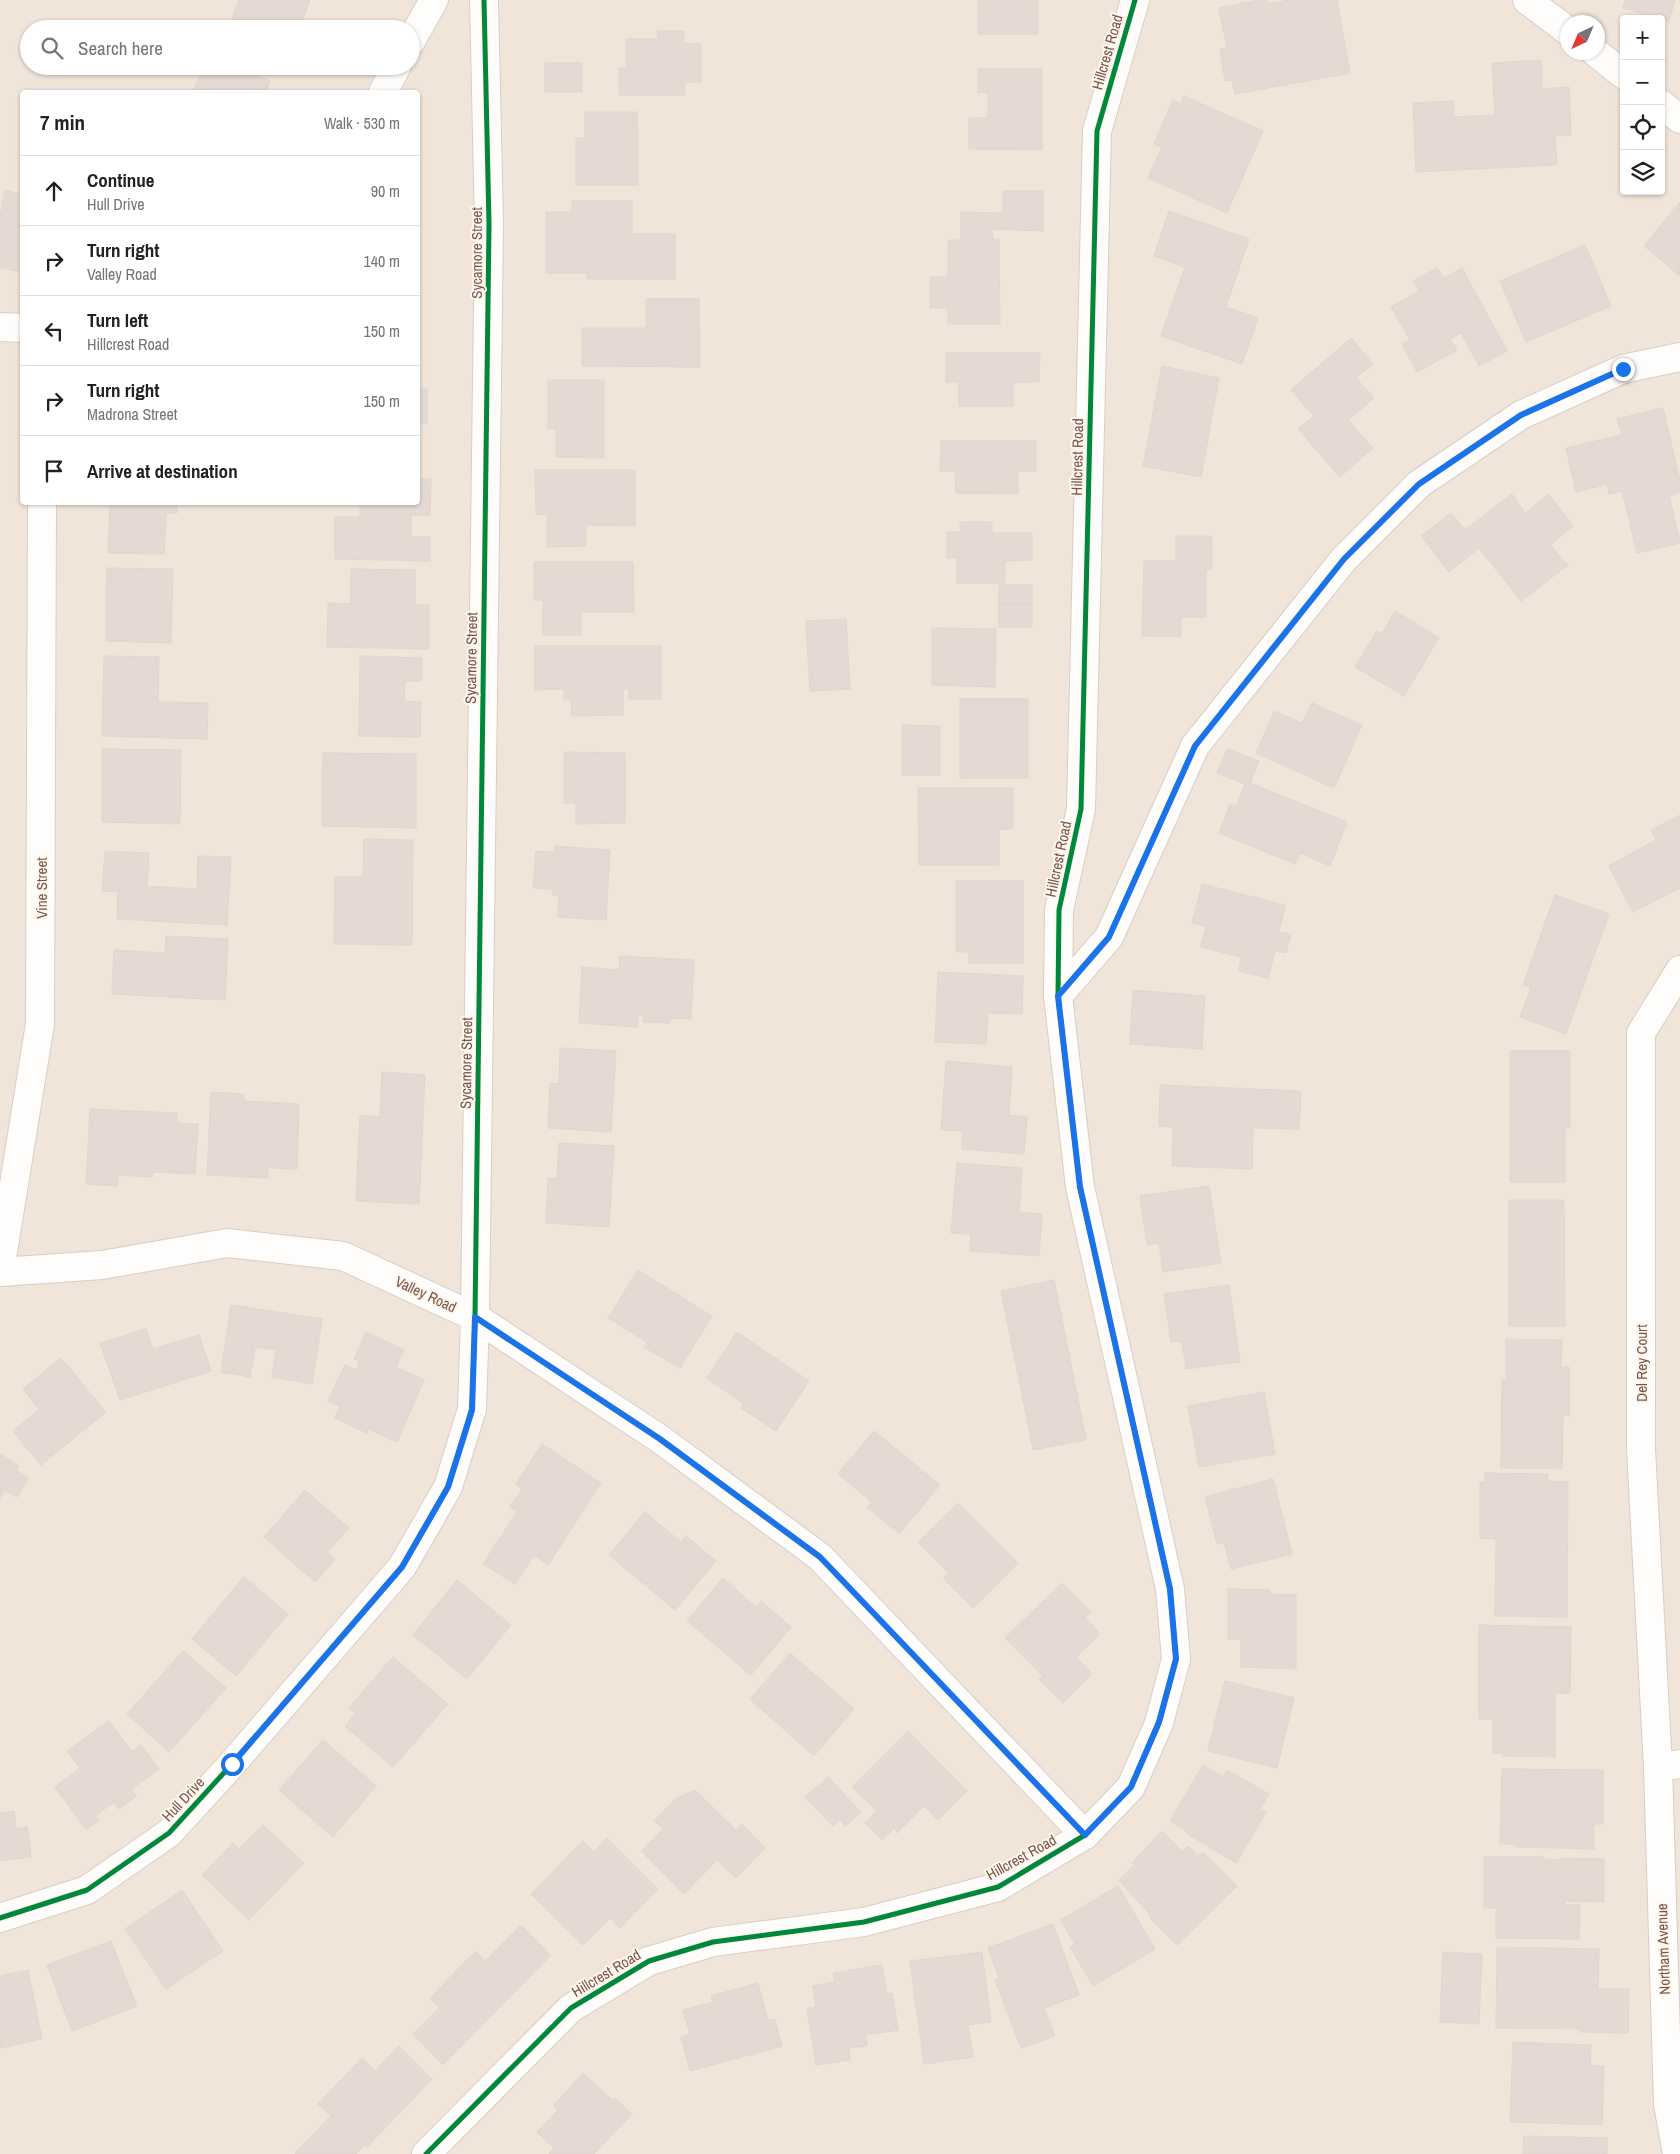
<!DOCTYPE html>
<meta charset="utf-8">
<style>
:root{--surface:#fff;--page:#f6f6f6;--text:#202124;--muted:#757577;--line:#e0e0e0}
body{margin:0;font-family:"Archivo Narrow",sans-serif;background:var(--page);color:var(--text)}
.controls{position:absolute;right:15px;top:15px;display:grid;overflow:hidden;border-radius:5px;box-shadow:0 1px 4px #0004}
.controls button{width:45px;height:45px;display:grid;place-items:center;padding:0;border:0;border-bottom:1px solid var(--line);background:var(--surface);color:var(--text);font:25px sans-serif}
.compass{position:absolute;left:1560px;top:15px;width:45px;height:45px;border-radius:50%;background:var(--surface);box-shadow:0 1px 4px #0004;rotate:224deg}
.stop{position:absolute;width:15px;height:15px;margin:-11px;border:4px solid #1a73e8;border-radius:50%;background:#fff}
.stop.end{background:#1a73e8;border-color:#fff;box-shadow:0 1px 5px #0008}
.list{margin:0;padding:0;list-style:none}
h2{display:flex;justify-content:space-between;align-items:center;height:65px;margin:0;padding:0 20px;font-size:21px}
h2 small{font-size:16px;font-weight:400;color:var(--muted)}
.list li{display:grid;grid-template-columns:32px 1fr auto;gap:15px;align-items:center;box-sizing:border-box;height:70px;padding:0 20px;border-top:1px solid var(--line)}
.list b{display:block;font-size:19px;white-space:nowrap}
.list p{margin:0;font-size:16px;white-space:nowrap;color:var(--muted)}
.list em{font-size:16px;font-style:normal;color:var(--muted)}
.icon{flex:none;width:28px;height:28px;fill:none;stroke:currentColor;stroke-width:2;stroke-linecap:round;stroke-linejoin:round}
.map{position:relative;flex:none;width:1680px;height:2154px;overflow:hidden}
.search{position:absolute;background:var(--surface);box-shadow:0 1px 4px #0004;left:20px;top:20px;width:400px;height:55px;display:flex;align-items:center;gap:12px;box-sizing:border-box;padding:0 18px;border-radius:28px;color:var(--muted);font-size:19px}
.panel{position:absolute;background:var(--surface);box-shadow:0 1px 4px #0004;left:20px;top:90px;width:400px;height:415px;border-radius:5px}
.map>svg:first-child{display:block}
</style>
<div class="map">
<svg width="1680" height="2154" viewBox="0 0 1680 2154">
<rect width="100%" height="100%" fill="#f8f2ec"/>
<!-- residential -->
<path fill="#f1e4d9" fill-rule="evenodd" d="M0,0H1680V2154H0ZM1624,19H1661V191H1624ZM1568,22H1598V52H1568ZM29,29H411V66H29ZM22,92H418V502H22Z"/>
<!-- building -->
<path fill="#e5dad3" stroke="#e1d5ce" d="M239,0H310L299,29H228Z
M978,0H1038V34H978Z
M1259,0H1267L1268,4L1290,0H1337L1350,73L1235,94L1232,80L1225,81L1220,49L1227,48L1219,8Z
M1625,0H1675L1669,21L1623,8Z
M657,31H684V43L701,44V82H685V95H619V68H627L626,39H658Z
M1541,60L1542,89L1569,87L1571,135L1555,136L1557,165L1416,172L1413,103L1453,101L1454,117L1495,115L1492,63Z
M545,63H582V92H545Z
M204,66L226,74L229,66H231L270,81L266,92H193Z
M978,69H1042V150L969,149V118H988V92L978,93Z
M1184,96L1263,131L1227,213L1148,178L1162,147L1154,144L1173,100L1181,104Z
M585,112H637L638,185H576V138H585Z
M5,190L22,194V272L0,268V217Z
M1003,191H1043V231L992,229L993,240L999,239L1000,324H948V308H930L931,277H948V240H961V212L1003,213Z
M572,201H632V234H675V279H587V273H546V212H572Z
M1680,202V276L1644,246Z
M1169,211L1249,239L1226,307L1258,318L1242,364L1161,336L1185,267L1154,256Z
M1585,245L1611,306L1526,342L1500,281Z
M1437,268L1444,278L1462,268L1507,351L1479,366L1461,333L1450,339L1457,350L1417,372L1402,344L1410,340L1391,307L1419,291L1413,281Z
M418,270H420L419,368H418Z
M646,299H699L700,367L582,366V328H646Z
M1351,338L1373,364L1356,378L1374,398L1348,420L1373,448L1340,477L1298,429L1314,416L1291,390Z
M946,353H1040L1039,382H1013V406H959V382H946Z
M1162,366L1219,378L1201,477L1143,466Z
M548,380H604V458L556,457V429L548,428Z
M418,389H427V424H418Z
M1663,408L1680,481V492L1669,495L1680,543L1637,553L1622,491L1609,494L1607,484L1576,492L1566,448L1622,435L1617,419Z
M941,441H1036V471H1018V494L956,493L955,471H940Z
M535,470H635V526L586,525V546L547,547V514L536,515Z
M418,479H431L430,515H411V537H430V561L335,559V517H360V502H418Z
M1512,494L1525,513L1549,494L1573,526L1550,545L1568,565L1521,601L1479,548L1449,572L1421,536L1451,513L1465,530Z
M110,502H177V513H166L164,554L108,553Z
M960,522H992V533H1032V560L1005,561V583H957V558H947V532H960Z
M1176,536H1212V569L1206,570V617H1181V637L1142,636L1144,561H1176Z
M534,562H633L634,612H581V635H543V600H534Z
M107,568L173,569L171,643L106,641Z
M351,569L415,570V605H429V649L327,647L328,603L351,604Z
M999,585H1032V604H999Z
M999,604H1032V627H999Z
M1395,611L1439,638L1404,696L1355,667L1377,631L1382,634Z
M846,619L850,689L810,691L806,621Z
M932,628L996,629L995,687L932,685Z
M535,646H661V699H629V689H623V715L572,716L571,700H564V689L535,690Z
M104,656L159,657L158,702L208,703L207,739L102,736Z
M360,656L422,658L421,681H405L404,701L421,702L420,737L359,736Z
M960,699H1028V778H960Z
M1312,703L1362,725L1334,788L1256,753L1274,711L1302,723Z
M902,725L940,726V775H902Z
M102,749L181,750L180,824L102,822Z
M1227,749L1259,761L1250,783L1347,822L1330,866L1300,853L1295,864L1219,833L1230,804L1236,806L1245,784L1217,773Z
M564,752L625,753V823L576,824V803H564Z
M323,753L416,754V828L322,826Z
M918,788H1013V829H999V865H919Z
M1680,815V888L1633,912L1609,866L1656,840L1651,830Z
M364,839L413,840L412,945L334,944L335,877H363Z
M555,846L610,850L606,920L558,917L559,895H552L553,889L533,888L536,851L554,852Z
M105,851L149,853L147,886L197,889L198,856L231,857L227,925L117,919L118,892L102,891Z
M956,881H1023V963H969L968,952H956Z
M1202,884L1285,905L1279,932L1291,934L1286,953L1275,951L1268,978L1239,971L1241,957L1201,947L1206,926L1192,923Z
M1555,895L1609,914L1566,1034L1520,1017L1531,987L1523,985Z
M166,936L228,939L225,1000L112,994L114,950L165,953Z
M620,956L694,960L691,1019L671,1018L670,1023L643,1022L644,1016L638,1015L637,1027L579,1023L582,967L619,970Z
M938,972L1023,976L1022,1014L988,1013L986,1044L935,1042Z
M1133,990L1205,996L1202,1049L1130,1044Z
M560,1048L616,1051L611,1132L548,1128L550,1083L559,1084Z
M1510,1051H1570V1128H1565V1182H1510Z
M946,1061L1012,1067L1009,1115L1027,1117L1024,1154L962,1149L963,1131L941,1130Z
M382,1072L425,1075L419,1204L356,1201L360,1115L380,1117Z
M1160,1085L1301,1091L1299,1129L1253,1128L1252,1169L1172,1166L1173,1127L1159,1126Z
M211,1092L243,1094L244,1101L299,1104L297,1169L268,1168V1178L207,1175Z
M90,1109L177,1113L176,1123L198,1124L195,1174L153,1172L152,1177L118,1175V1186L86,1184Z
M559,1143L614,1146L609,1227L546,1223L548,1178H557Z
M957,1163L1022,1168L1019,1212L1042,1214L1039,1256L970,1251L971,1234L951,1233Z
M1209,1186L1221,1263L1163,1272L1159,1243L1147,1245L1140,1196Z
M1509,1200H1564L1565,1326H1509Z
M638,1270L712,1316L680,1368L644,1347L647,1342L608,1318Z
M1054,1280L1086,1440L1033,1450L1001,1291Z
M1229,1285L1240,1362L1186,1369L1182,1341L1171,1342L1164,1294Z
M231,1305L322,1319L312,1384L272,1377L276,1350L255,1347L250,1377L221,1372Z
M146,1329L153,1349L199,1335L211,1371L120,1400L100,1343Z
M366,1332L404,1350L396,1367L424,1380L397,1442L368,1429L367,1433L335,1418L340,1406L328,1401L345,1365L356,1370L360,1361L354,1359Z
M737,1332L809,1381L776,1431L741,1408L744,1404L707,1378Z
M1506,1339L1562,1340L1561,1367H1569V1416L1563,1415L1562,1469L1501,1468L1502,1380L1506,1381Z
M61,1358L106,1412L41,1465L13,1431L39,1409L23,1389Z
M1264,1392L1275,1454L1199,1467L1188,1406Z
M874,1431L940,1485L899,1534L867,1507L872,1502L838,1474Z
M542,1444L601,1483L548,1565L534,1555L515,1584L483,1564L517,1512L510,1507L522,1489L516,1484Z
M0,1454L19,1466L16,1470L28,1478L17,1497L5,1490L0,1498Z
M1485,1473L1548,1474V1481L1568,1482L1567,1617L1495,1616L1496,1539L1480,1538V1482H1485Z
M1273,1479L1292,1554L1231,1569L1224,1542L1217,1544L1205,1497Z
M305,1490L349,1528L327,1552L335,1559L315,1582L264,1537Z
M958,1503L1018,1563L973,1608L943,1578L949,1573L918,1542Z
M645,1512L681,1542L686,1536L716,1561L675,1610L609,1555Z
M244,1577L288,1614L236,1676L192,1639Z
M723,1578L756,1607L761,1601L791,1627L751,1675L687,1621Z
M457,1580L511,1625L467,1679L413,1635Z
M1062,1583L1091,1612L1085,1617L1100,1634L1076,1657L1092,1674L1063,1703L1039,1679L1043,1676L1005,1638Z
M1228,1589L1270,1590V1594L1296,1595V1669L1241,1667V1639H1228Z
M1479,1625L1571,1627L1570,1693H1555V1757L1503,1756L1504,1753H1493V1719H1479Z
M183,1651L226,1688L169,1752L127,1714Z
M790,1653L854,1709L814,1756L750,1699Z
M393,1657L448,1704L393,1767L345,1726L356,1713L349,1708Z
M1225,1681L1294,1698L1277,1768L1208,1751Z
M109,1721L132,1752L141,1745L159,1769L131,1789L136,1796L119,1809L114,1802L95,1816L99,1820L86,1829L55,1787L80,1768L67,1751Z
M908,1731L967,1791L938,1820L924,1806L897,1833L894,1828L882,1840L865,1823L877,1811L852,1787Z
M323,1740L376,1786L333,1837L279,1790Z
M1203,1765L1223,1777L1227,1770L1269,1794L1260,1809L1266,1812L1236,1863L1186,1833L1187,1831L1170,1821Z
M1502,1769L1603,1770V1824H1594V1849L1516,1847V1844H1500Z
M828,1777L861,1812L845,1826L840,1819L833,1826L805,1797Z
M695,1790L736,1830L742,1824L765,1848L736,1878L717,1860L684,1894L641,1851L663,1829L654,1821L677,1798Z
M14,1811L16,1829L27,1827L31,1857L0,1861V1813Z
M263,1825L304,1863L249,1920L202,1875L233,1843L239,1849Z
M1162,1831L1182,1851L1189,1846L1198,1856L1203,1852L1237,1886L1177,1945L1150,1918L1152,1917L1119,1880L1134,1865L1132,1863Z
M607,1838L658,1889L620,1928L610,1918L583,1945L531,1894L583,1841L594,1852Z
M1484,1857H1544V1859L1562,1860V1858L1604,1859V1902L1565,1901V1905L1580,1904L1579,1939L1496,1938V1908H1484Z
M1118,1886L1155,1949L1093,1986L1070,1947L1075,1944L1061,1920Z
M182,1890L223,1951L166,1989L125,1929Z
M1053,1924L1079,1995L1044,2008L1055,2036L1021,2048L995,1980L999,1978L988,1948Z
M521,1925L551,1955L443,2065L413,2034L439,2008L430,1998L476,1951L485,1961Z
M111,1941L137,2006L72,2031L47,1965Z
M1497,1947L1599,1949L1598,1989H1629L1628,2033L1580,2032V2029L1496,2028Z
M982,1952L991,2022L968,2025L973,2057L924,2064L910,1961Z
M1443,1952L1482,1954L1479,2024L1440,2022Z
M882,1965L887,1994L892,1993L898,2030L866,2035L867,2046L849,2048L850,2060L816,2065L807,2009L816,2007L813,1986L835,1982L833,1973Z
M28,1970L42,2039L0,2048V1976Z
M758,1983L768,2020L775,2019L782,2046L690,2071L681,2037L690,2034L683,2010L713,2002L711,1996Z
M1513,2042L1591,2045L1590,2066H1604L1602,2125L1510,2122Z
M399,2046L432,2079L367,2147L365,2145L356,2154H297L295,2153L331,2116L318,2104L362,2058L375,2071Z
M583,2073L612,2100L614,2098L632,2114L594,2154H549L554,2148L537,2132L558,2110L553,2106Z
M1524,2136L1607,2138V2154H1523Z"/>
<g fill="none" stroke-linecap="round" stroke-linejoin="round">
<defs>
<path id="street" d="M1527,0L1568,31
M411,41L434,0
M1595,52L1624,75
M383,92L397,66
M1661,104L1680,119
M0,327L22,328
M1058,996L1109,937L1195,746L1344,559L1419,484L1521,415L1623,369L1680,357
M0,1270L40,1024L42,502
M0,1272L102,1265L227,1243L343,1256L475,1317L660,1439L820,1557L1085,1835
M1658,1767L1641,1449V1033L1680,970
M0,1918L87,1890L169,1833L232,1764L402,1567L448,1487L472,1409L475,1317L489,224L484,0
M426,2154L571,2008L649,1961L713,1942L864,1922L998,1887L1085,1835L1131,1787L1159,1723L1176,1659L1170,1589L1080,1187L1058,996L1059,910L1081,809L1097,131L1135,0
M1677,2154L1668,2104L1658,1767L1680,1764"/>
</defs>
<!-- street casing -->
<use href="#street" stroke="#d7cec8" stroke-width="30"/>
<!-- street -->
<use href="#street" stroke="#fefdfc" stroke-width="28"/>
<defs>
<path id="cycleway" d="M0,1918L87,1890L169,1833L232,1764L402,1567L448,1487L472,1409L475,1317L489,224L484,0
M426,2154L571,2008L649,1961L713,1942L864,1922L998,1887L1085,1835L1131,1787L1159,1723L1176,1659L1170,1589L1080,1187L1058,996L1059,910L1081,809L1097,131L1135,0"/>
</defs>
<!-- cycleway casing -->
<use href="#cycleway" stroke="#fff7ee" stroke-width="8"/>
<!-- cycleway -->
<use href="#cycleway" stroke="#00873e" stroke-width="5"/>
</g>
<g fill="none" stroke-linecap="round" stroke-linejoin="round">
<!-- route -->
<path stroke="#1a73e8" stroke-width="6" d="M232,1764L402,1567L448,1487L472,1410L475,1317L660,1439L820,1557L1085,1835L1131,1787L1159,1722L1176,1659L1170,1589L1080,1187L1058,996L1109,937L1195,746L1344,559L1419,484L1521,415L1623,369"/>
</g>
<g text-anchor="middle" dominant-baseline="central" stroke-width="4" stroke-linejoin="round" paint-order="stroke">
<!-- street labels -->
<g font-size="15" fill="#78574a" stroke="#fff7ee">
<text transform="translate(1107 52) rotate(-74)">Hillcrest Road</text>
<text transform="translate(476 253) rotate(-90)">Sycamore Street</text>
<text transform="translate(1077 457) rotate(-89)">Hillcrest Road</text>
<text transform="translate(471 658) rotate(-89)">Sycamore Street</text>
<text transform="translate(1058 859) rotate(-78)">Hillcrest Road</text>
<text transform="translate(41 888) rotate(-90)">Vine Street</text>
<text transform="translate(466 1063) rotate(-89)">Sycamore Street</text>
<text transform="translate(426 1294) rotate(25)">Valley Road</text>
<text transform="translate(1641 1363) rotate(-90)">Del Rey Court</text>
<text transform="translate(183 1799) rotate(-47)">Hull Drive</text>
<text transform="translate(1021 1857) rotate(-29)">Hillcrest Road</text>
<text transform="translate(1663 1949) rotate(-92)">Northam Avenue</text>
<text transform="translate(606 1973) rotate(-31)">Hillcrest Road</text>
</g>
</g>
</svg>
<div class="controls">
<button>+</button>
<button>−</button>
<button><svg class="icon" aria-label="locate" viewBox="0 0 24 24"><circle cx="12" cy="12" r="6"/><path d="M12 2v4M12 18v4M2 12h4M18 12h4"/></svg></button>
<button><svg class="icon" aria-label="layers" viewBox="0 0 24 24"><path d="M12 4l9 5-9 5-9-5zM3 14l9 5 9-5"/></svg></button>
</div>
<svg class="compass" viewBox="-18 -18 36 36"><path d="M0-13l5 13h-10z" fill="#e53935"/><path d="M0 13l5-13h-10z" fill="#757577"/></svg>
<div class="stop" style="left:232px;top:1764px"></div>
<div class="stop end" style="left:1623px;top:369px"></div>
<div class="search"><svg class="icon" aria-label="search" viewBox="0 0 24 24"><circle cx="10" cy="10" r="6"/><path d="M15 15l6 6"/></svg>Search here</div>
<section class="panel">
<h2>7 min<small>Walk · 530 m</small></h2>
<ul class="list">
<li><svg class="icon" aria-label="ahead" viewBox="0 0 24 24"><path d="M12 20V5M6 11l6-6 6 6"/></svg><div><b>Continue</b><p>Hull Drive</p></div><em>90 m</em></li>
<li><svg class="icon" aria-label="right" viewBox="0 0 24 24"><path d="M7 20v-9h11M14 6l5 5-5 5"/></svg><div><b>Turn right</b><p>Valley Road</p></div><em>140 m</em></li>
<li><svg class="icon" aria-label="left" viewBox="0 0 24 24"><path d="M17 20v-9H6M10 6l-5 5 5 5"/></svg><div><b>Turn left</b><p>Hillcrest Road</p></div><em>150 m</em></li>
<li><svg class="icon" aria-label="right" viewBox="0 0 24 24"><path d="M7 20v-9h11M14 6l5 5-5 5"/></svg><div><b>Turn right</b><p>Madrona Street</p></div><em>150 m</em></li>
<li><svg class="icon" aria-label="arrive" viewBox="0 0 24 24"><path d="M6 21V4h12l-3 4 3 4H6"/></svg><div><b>Arrive at destination</b></div></li>
</ul>
</section>
</div>
